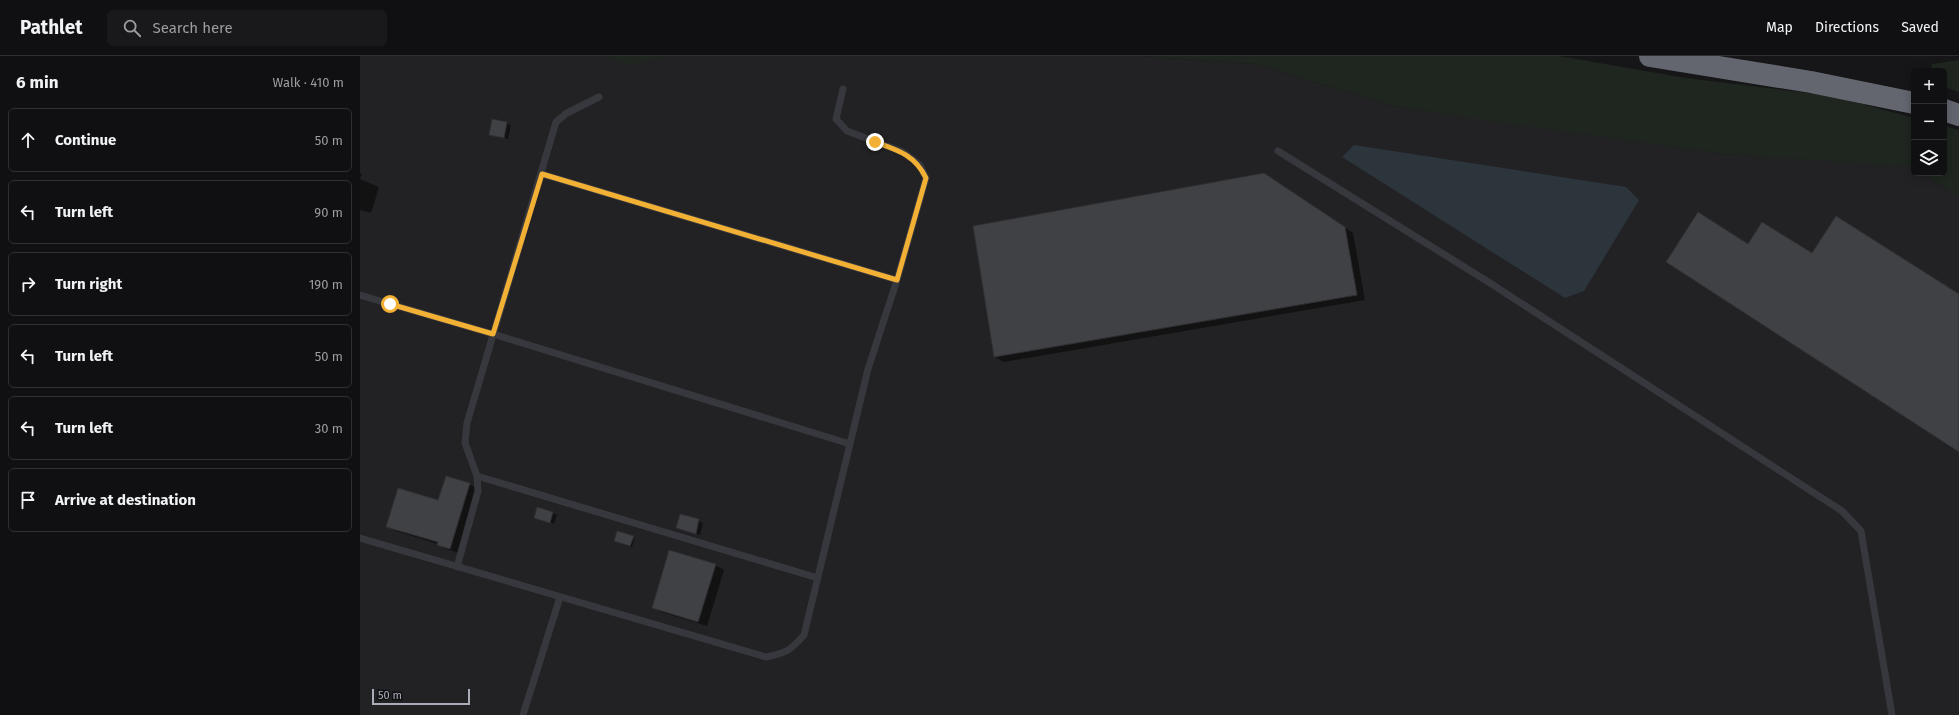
<!DOCTYPE html>
<meta charset="utf-8">
<style>
:root{--surface:#101012;--page:#19191b;--text:#f1f3f6;--muted:#9c9d9f;--line:#303032}
body{margin:0;font-family:"Fira Sans",sans-serif;background:var(--page);color:var(--text)}
.controls{position:absolute;right:12px;top:12px;display:grid;overflow:hidden;border-radius:6px;box-shadow:0 2px 10px #0003}
.controls button{width:36px;height:36px;display:grid;place-items:center;padding:0;border:0;border-bottom:1px solid var(--line);background:var(--surface);color:var(--text);font:20px sans-serif}
.scale{position:absolute;left:12px;bottom:10px;width:98px;box-sizing:border-box;padding-left:4px;border:2px solid #a8adb8;border-top:0;font-size:11px;line-height:14px;white-space:nowrap;color:#a8adb8;-webkit-text-stroke:3px #111113;paint-order:stroke}
.stop{position:absolute;width:12px;height:12px;margin:-9px;border:3px solid #f2b134;border-radius:50%;background:#fff}
.stop.end{background:#f2b134;border-color:#fff;box-shadow:0 1px 4px #0008}
.list{margin:0;padding:0;list-style:none}
h2{display:flex;justify-content:space-between;align-items:center;height:52px;margin:0;padding:0 16px;font-size:17px}
h2 small{font-size:13px;font-weight:400;color:var(--muted)}
.list li{display:grid;grid-template-columns:26px 1fr auto;gap:12px;align-items:center;box-sizing:border-box;height:64px;margin:0 8px 8px;padding:0 8px;border:1px solid var(--line);border-radius:6px}
.list b{display:block;font-size:15px;white-space:nowrap}
.list em{font-size:13px;font-style:normal;color:var(--muted)}
.icon{flex:none;width:22px;height:22px;fill:none;stroke:currentColor;stroke-width:2;stroke-linecap:round;stroke-linejoin:round}
.map{position:relative;flex:none;width:1599px;height:659px;overflow:hidden}
header{display:flex;align-items:center;gap:24px;box-sizing:border-box;height:56px;padding:0 20px;background:var(--surface);border-bottom:1px solid var(--line)}
header strong{font-size:19px}
nav{display:flex;gap:22px;margin-inline-start:auto;font-size:14px}
.search{width:280px;height:36px;background:var(--page);display:flex;align-items:center;gap:10px;box-sizing:border-box;padding:0 14px;border-radius:6px;color:var(--muted);font-size:15px}
main{display:flex}
aside{flex:1;background:var(--surface)}
.map>svg:first-child{display:block}
</style>
<header>
<strong>Pathlet</strong>
<div class="search"><svg class="icon" aria-label="search" viewBox="0 0 24 24"><circle cx="10" cy="10" r="6"/><path d="M15 15l6 6"/></svg>Search here</div>
<nav><a>Map</a><a>Directions</a><a>Saved</a></nav>
</header>
<main>
<aside>
<h2>6 min<small>Walk · 410 m</small></h2>
<ul class="list">
<li><svg class="icon" aria-label="ahead" viewBox="0 0 24 24"><path d="M12 20V5M6 11l6-6 6 6"/></svg><div><b>Continue</b></div><em>50 m</em></li>
<li><svg class="icon" aria-label="left" viewBox="0 0 24 24"><path d="M17 20v-9H6M10 6l-5 5 5 5"/></svg><div><b>Turn left</b></div><em>90 m</em></li>
<li><svg class="icon" aria-label="right" viewBox="0 0 24 24"><path d="M7 20v-9h11M14 6l5 5-5 5"/></svg><div><b>Turn right</b></div><em>190 m</em></li>
<li><svg class="icon" aria-label="left" viewBox="0 0 24 24"><path d="M17 20v-9H6M10 6l-5 5 5 5"/></svg><div><b>Turn left</b></div><em>50 m</em></li>
<li><svg class="icon" aria-label="left" viewBox="0 0 24 24"><path d="M17 20v-9H6M10 6l-5 5 5 5"/></svg><div><b>Turn left</b></div><em>30 m</em></li>
<li><svg class="icon" aria-label="arrive" viewBox="0 0 24 24"><path d="M6 21V4h12l-3 4 3 4H6"/></svg><div><b>Arrive at destination</b></div></li>
</ul>
</aside>
<div class="map">
<svg width="1599" height="659" viewBox="0 0 1599 659">
<rect width="100%" height="100%" fill="#161618"/>
<!-- built -->
<path fill="#222225" d="M0,0H779L896,8L1033,50L1363,98L1552,110L1554,111V117H1563L1599,142V659H0Z"/>
<!-- green -->
<path fill="#1e261f" d="M245,0H308L268,9Z
M779,0H1199L1326,22L1472,40L1554,62V111L1363,98L1137,66L1033,50L896,8Z
M1599,4V36L1584,31V15H1570L1572,8Z
M1584,70L1599,74V142L1563,117H1584Z"/>
<!-- water -->
<path fill="#2c353c" d="M994,89L1266,131L1279,144L1224,235L1205,242L982,101Z"/>
<!-- shadow -->
<path fill="#0007" d="M133,64L151,69L148,83L130,78Z
M0,117L2,118L0,123L19,131L11,157L0,154Z
M913,123L993,177L1005,244L644,306L635,301L614,170Z
M109,428L118,433L99,497L86,493L78,488L36,475L28,470L79,445Z
M193,457L197,459L194,468L175,461Z
M321,459L343,467L340,479L317,472Z
M273,481H275L272,491L255,485Z
M355,509L364,514L347,570L301,556L293,552Z"/>
<!-- building -->
<path fill="#404145" stroke="#303034" d="M132,63L147,66L144,82L129,79Z
M904,117L985,171L997,239L634,301L613,170Z
M1338,156L1388,188L1402,166L1452,197L1476,160L1599,238V396L1306,206Z
M86,420L110,427L90,493L77,489L78,486L26,471L38,432L78,444Z
M177,451L193,456L190,467L174,462Z
M320,458L339,463L336,478L316,472Z
M257,475L274,480L270,490L254,485Z
M309,494L356,508L338,566L292,552Z"/>
<g fill="none" stroke-linecap="round" stroke-linejoin="round">
<!-- service -->
<path stroke="#37383d" stroke-width="7" d="M918,95L1130,227L1482,455L1501,475L1532,659
M182,118L537,224
M0,239L133,278L490,388
M117,420L458,522
M0,482L406,601C426,597 430,595 444,579L508,313L537,224L566,122L560,109L543,96L487,75L476,63L483,33
M97,511L118,435L117,420L105,387L107,367L196,66L207,57L239,41
M163,659L200,541"/>
<!-- motorway -->
<path stroke="#63666e" stroke-width="22" d="M1290,0L1451,26L1554,47
M1584,54L1599,59"/>
</g>
<g fill="none" stroke-linecap="round" stroke-linejoin="round">
<!-- route -->
<path stroke="#f2b134" stroke-width="5" d="M30,248L133,278L182,118L537,224L566,122C555,99 538,94 515,86"/>
</g>
</svg>
<div class="controls">
<button>+</button>
<button>−</button>
<button><svg class="icon" aria-label="layers" viewBox="0 0 24 24"><path d="M12 4l9 5-9 5-9-5zM3 14l9 5 9-5"/></svg></button>
</div>
<div class="scale">50 m</div>
<div class="stop" style="left:30px;top:248px"></div>
<div class="stop end" style="left:515px;top:86px"></div>
</div>
</main>
